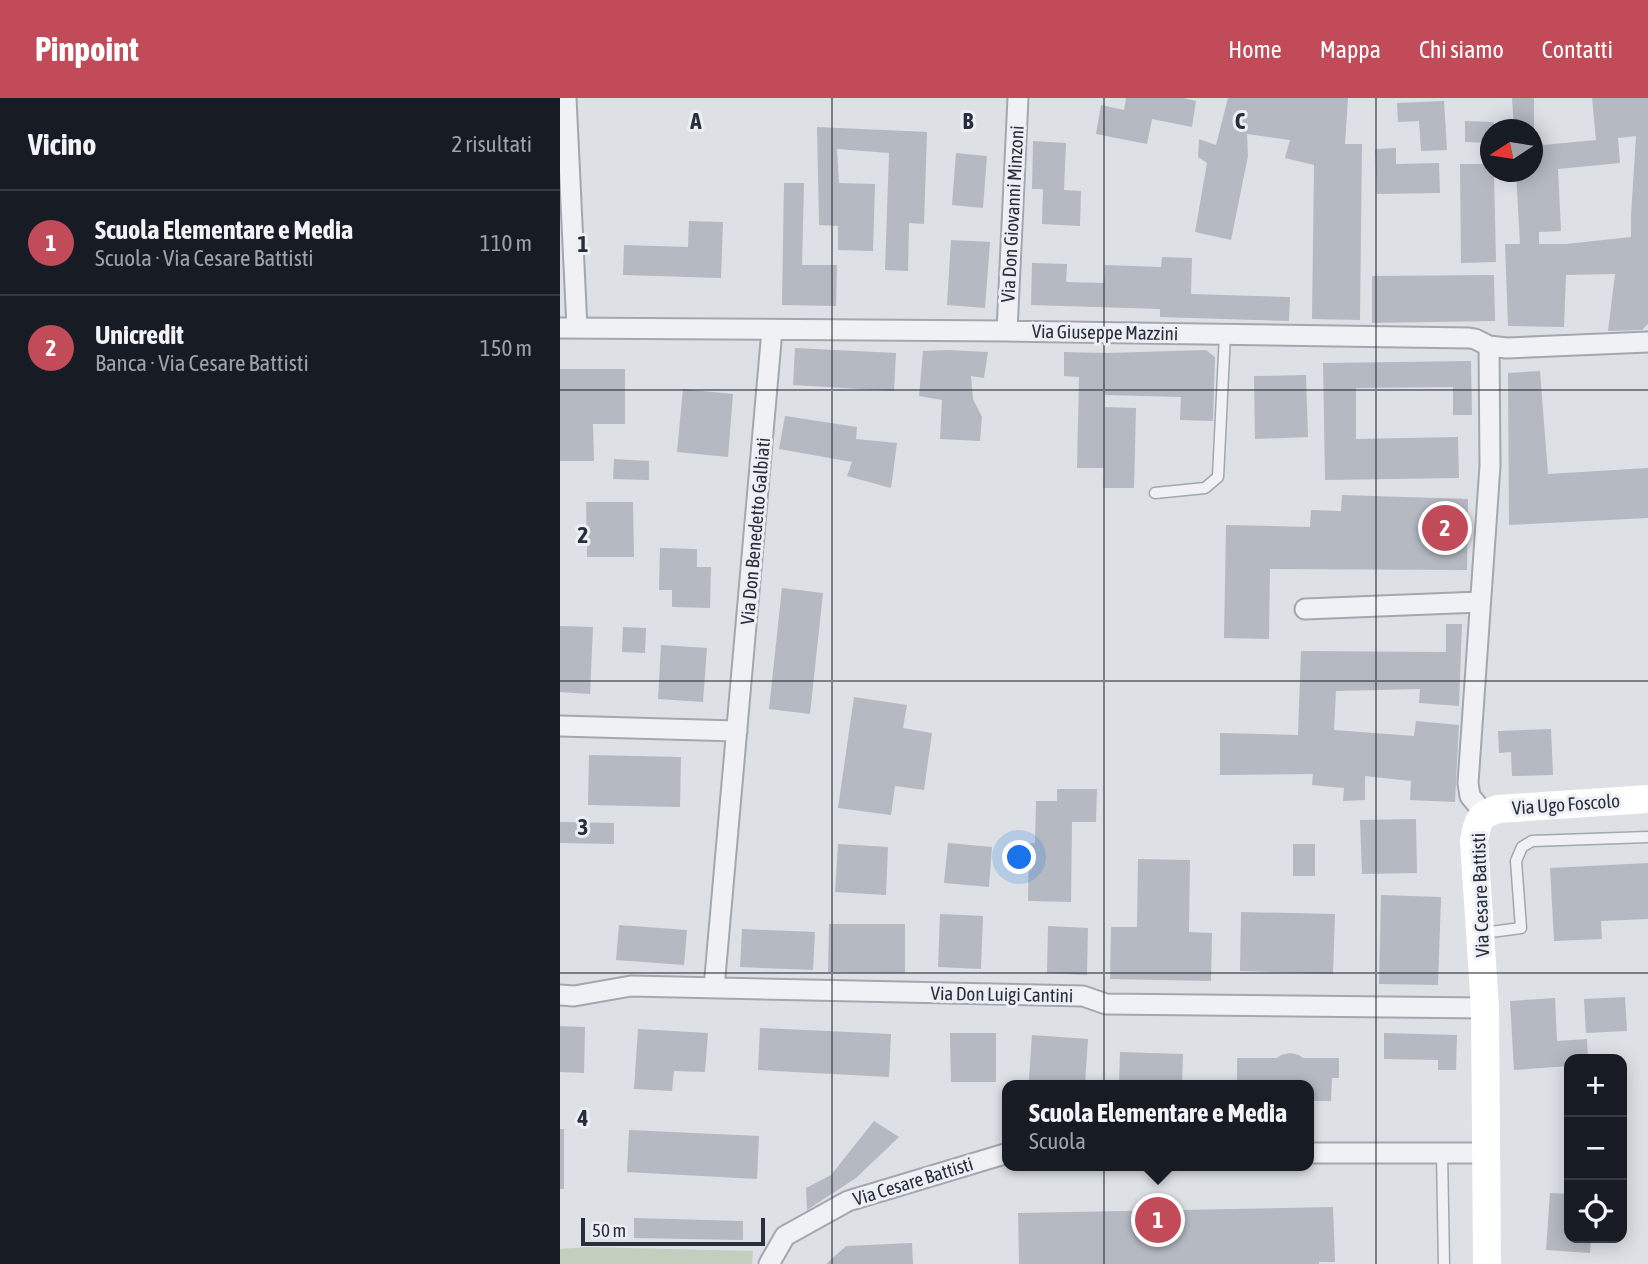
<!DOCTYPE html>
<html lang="it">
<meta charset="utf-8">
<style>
:root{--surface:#171b24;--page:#20242c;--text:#f1f3f6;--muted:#9ea1a6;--line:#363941;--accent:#c24b59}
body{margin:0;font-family:"Asap Condensed",sans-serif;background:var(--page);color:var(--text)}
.controls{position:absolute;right:21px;bottom:21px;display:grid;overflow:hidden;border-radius:14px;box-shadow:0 4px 18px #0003}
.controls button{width:63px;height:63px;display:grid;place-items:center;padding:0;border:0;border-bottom:2px solid var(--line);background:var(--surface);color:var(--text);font:35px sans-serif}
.compass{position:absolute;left:920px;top:21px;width:63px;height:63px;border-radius:50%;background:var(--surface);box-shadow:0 4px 18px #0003;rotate:258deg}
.scale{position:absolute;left:21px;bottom:18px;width:184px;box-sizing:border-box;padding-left:7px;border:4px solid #282e3b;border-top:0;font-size:19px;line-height:24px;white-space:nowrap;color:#282e3b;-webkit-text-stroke:5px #eceff3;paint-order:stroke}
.you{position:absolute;left:460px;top:760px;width:24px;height:24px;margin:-18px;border:5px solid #fff;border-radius:50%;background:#1a73e8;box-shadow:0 0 0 10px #1a73e833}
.badge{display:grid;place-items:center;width:46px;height:46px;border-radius:50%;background:var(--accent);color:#fff;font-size:23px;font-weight:700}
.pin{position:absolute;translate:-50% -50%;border:4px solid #fff;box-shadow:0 2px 7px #0006}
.popup{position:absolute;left:442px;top:982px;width:312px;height:91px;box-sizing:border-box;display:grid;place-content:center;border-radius:14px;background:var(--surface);filter:drop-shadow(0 2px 5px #0005);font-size:23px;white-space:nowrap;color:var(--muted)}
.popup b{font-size:26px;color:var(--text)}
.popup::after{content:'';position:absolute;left:50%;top:100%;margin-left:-14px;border:14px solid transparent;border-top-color:var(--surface)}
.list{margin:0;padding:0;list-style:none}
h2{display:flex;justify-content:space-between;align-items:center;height:91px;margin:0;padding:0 28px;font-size:30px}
h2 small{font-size:23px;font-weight:400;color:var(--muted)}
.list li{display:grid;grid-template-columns:46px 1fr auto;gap:21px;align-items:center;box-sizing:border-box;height:105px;padding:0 28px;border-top:2px solid var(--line)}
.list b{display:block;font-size:26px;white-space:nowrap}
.list p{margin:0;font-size:23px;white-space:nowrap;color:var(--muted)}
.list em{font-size:23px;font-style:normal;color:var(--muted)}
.icon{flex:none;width:38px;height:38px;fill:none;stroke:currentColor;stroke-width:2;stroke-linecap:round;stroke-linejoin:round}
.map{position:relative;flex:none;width:1088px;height:1166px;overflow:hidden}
header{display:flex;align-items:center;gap:42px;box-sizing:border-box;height:98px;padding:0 35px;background:var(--accent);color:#fff}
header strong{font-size:33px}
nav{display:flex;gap:38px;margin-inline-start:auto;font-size:24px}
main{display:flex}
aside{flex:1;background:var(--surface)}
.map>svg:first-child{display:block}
</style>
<header>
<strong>Pinpoint</strong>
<nav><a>Home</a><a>Mappa</a><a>Chi siamo</a><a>Contatti</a></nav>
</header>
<main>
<aside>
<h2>Vicino<small>2 risultati</small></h2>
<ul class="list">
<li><span class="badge">1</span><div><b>Scuola Elementare e Media</b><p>Scuola · Via Cesare Battisti</p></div><em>110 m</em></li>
<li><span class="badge">2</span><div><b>Unicredit</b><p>Banca · Via Cesare Battisti</p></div><em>150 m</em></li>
</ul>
</aside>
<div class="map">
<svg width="1088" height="1166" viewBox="0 0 1088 1166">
<rect width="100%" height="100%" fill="#dde0e5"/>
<!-- green -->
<path fill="#c2cfbf" d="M27,1149L193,1153L192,1166H0V1151Z"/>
<!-- building -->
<path fill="#b5b9c2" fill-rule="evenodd" d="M566,0H623L636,3L632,29L592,21L587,46L536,36L541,7L564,12Z
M668,0H788L785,46H802L800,222L752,221L754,67L725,60L730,42L687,36L688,58L671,142L635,134L647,65L638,59L639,41L656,47Z
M952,0H974V32H954Z
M1032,0H1088V226L1082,232L1048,233L1055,176L1006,177L1004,229L948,228L945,146H960L956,74H972V48L1036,42ZM1076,38L1071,117V139L1006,146H979V134L1001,133L998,71L1060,65L1058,40Z
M884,3L887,52L861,53L859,23L838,24L837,5Z
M905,23L934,24L933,32H930V45L905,44Z
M257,29L367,34L364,126L349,125L348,173L325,172L329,55L277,51L279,85L315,86L313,153L278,152V128L259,127Z
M473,43L506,45L504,92L521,93L520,128L482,126L483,91H472Z
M836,50V66L879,65L880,95L817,96L815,51Z
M396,55L427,58L423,110L392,107Z
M900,66H930V74H934L936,164L901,165Z
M224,85H244L242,167H277L276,208L222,207Z
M129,123L163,124L161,180L63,177L64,147L128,149Z
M391,142L430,144L425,210L387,207Z
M602,159L632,160L631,196L730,199L729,223L600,219V211L471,207L472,165L507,166L506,184L544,185L545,167L601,169Z
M934,177L935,223L812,225V178Z
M235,250L336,255L334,293L233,287Z
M388,252L428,254L424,280L411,278L413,301L422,319L420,343L380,341L382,302L359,298L363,253Z
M646,252L655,259L653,323L620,322L621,299L545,297V309L576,310L574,390H543L544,370H517L519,279L504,278V254L547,255Z
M911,263L912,317H893V289L796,290V341L898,339L899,380L765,382L763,265Z
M0,271H65V326H33L34,363H0Z
M980,273L988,376L1088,370V420L949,427L948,275Z
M746,277L748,339L695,341L694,278Z
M123,291L173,296L168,359L117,354Z
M225,318L297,329L296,341L337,345L331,390L287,378L292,364L219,351Z
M54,361L89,363V382L53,381Z
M782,397L908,401L907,472L710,471L709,541L664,540L666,427L750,429L751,412L781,413Z
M26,404H73L74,459H27Z
M100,450L137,451V469H151L150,510L112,509V492H99Z
M222,490L263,495L250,616L209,611Z
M886,526H902L899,608L859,605L860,591L776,593L774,632L854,638L856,623L899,627L895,704L850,702L851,683L805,678V702L783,703L784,690L752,687L753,676L660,677V635L738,637L741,553L886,554Z
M0,528L33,529L30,596L0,594Z
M63,529L86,530L85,555L62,554Z
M101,547L147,550L143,604L98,601Z
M294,599L347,607L343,630L372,635L364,692L335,688L331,717L278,710Z
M991,631L993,677L952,678L951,654L939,655L938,633Z
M29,657L121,659L120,709L28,707Z
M497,691H537L536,724H512L511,804L468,803L469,745H475L476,703H497Z
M856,721L857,775L802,776L800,722Z
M0,724L54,725V746L0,745Z
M388,745L432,749L429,789L384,785Z
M278,746L328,749L326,797L275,794Z
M733,746H755V778H733Z
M578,761L630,762L629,834L652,835L651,883L550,881L551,829H577Z
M1088,765V821L1041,823L1042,841L994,843L990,770Z
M821,797L881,799L878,887L819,886Z
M681,814L775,816L773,876L680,873Z
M380,816L423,818L421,871L378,869Z
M269,826H345V875L268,874Z
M59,827L127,832L124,867L56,862Z
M488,828L528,830L527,877L487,875Z
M182,831L255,834L253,872L180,869Z
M1065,899L1067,933L1026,935L1024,901Z
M995,900L997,943L1027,941L1028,961H1009V968L954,972L950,903Z
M0,928L25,929L24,975L0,974Z
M200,930L331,936L329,979L198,972Z
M78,931L148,935L145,974L114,973L112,993L74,991Z
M390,935H436V984H391Z
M824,935L897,937L896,972H878V962L824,961Z
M472,937L528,941L525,985L469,982Z
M560,954L623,956L622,987H559Z
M730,955L739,957L743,960H779V980H772L771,1003H748V987H677V960H717L721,957Z
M314,1023L339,1039L296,1080L247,1112L246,1090L271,1077Z
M0,1031H4V1091H0Z
M69,1032L199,1038L197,1081L67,1074Z
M990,1095L1009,1096V1140H1031L1030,1155L986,1152Z
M773,1109L775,1164H759V1166H459L458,1115Z
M74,1120L183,1123V1142L74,1140Z
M352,1145L353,1166H266L286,1148Z"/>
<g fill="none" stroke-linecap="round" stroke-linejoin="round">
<defs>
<path id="lane" d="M595,395L645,390L658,379L665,236
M923,835L961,830L956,763L962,749L972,743L1088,739
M882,1055L884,1166"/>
<path id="street" d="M6,0L17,230
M0,230L447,233L909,240L915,241L929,248L947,250L1088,244
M447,233L458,0
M745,511L920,504
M0,628L177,633
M924,715L910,698L908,685L930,368L929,248
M154,890L212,232
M0,897L14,898L71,888L523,898L546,906L925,910
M748,1055H926
M209,1166L225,1138L288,1103L448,1055"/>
</defs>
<!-- lane casing -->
<use href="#lane" stroke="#a3a7af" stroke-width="13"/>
<!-- street casing -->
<use href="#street" stroke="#a3a7af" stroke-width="23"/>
<!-- lane -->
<use href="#lane" stroke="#eff1f4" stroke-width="10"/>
<!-- street -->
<use href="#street" stroke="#eff1f4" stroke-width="19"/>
<!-- secondary -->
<path stroke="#fff" stroke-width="28" d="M927,1166L925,910L914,743C918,723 918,717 938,711L1088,701"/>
</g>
<!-- grid -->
<path fill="none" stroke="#282e3b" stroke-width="2" stroke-opacity="0.55" d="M272,0V1166M544,0V1166M816,0V1166M0,292H1088M0,583H1088M0,875H1088"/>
<g text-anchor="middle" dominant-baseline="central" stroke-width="6" stroke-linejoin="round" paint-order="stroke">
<!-- street labels -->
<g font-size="19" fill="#282e3b" stroke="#eceff3">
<text transform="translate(452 116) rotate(-87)">Via Don Giovanni Minzoni</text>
<text transform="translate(545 234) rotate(1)">Via Giuseppe Mazzini</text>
<text transform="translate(195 433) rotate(-85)">Via Don Benedetto Galbiati</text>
<text transform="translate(1006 706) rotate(-4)">Via Ugo Foscolo</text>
<text transform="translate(920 797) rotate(-92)">Via Cesare Battisti</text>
<text transform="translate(442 896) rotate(1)">Via Don Luigi Cantini</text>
<text transform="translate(353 1083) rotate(-17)">Via Cesare Battisti</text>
</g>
</g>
<g font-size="23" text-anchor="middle" font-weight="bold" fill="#282e3b" stroke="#eceff3" stroke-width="6" stroke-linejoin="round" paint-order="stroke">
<text x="136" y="31">A</text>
<text x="408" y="31">B</text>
<text x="680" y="31">C</text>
<text x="23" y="154">1</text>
<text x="23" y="445">2</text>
<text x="23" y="737">3</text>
<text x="23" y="1028">4</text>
</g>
</svg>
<div class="controls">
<button>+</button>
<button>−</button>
<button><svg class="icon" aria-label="locate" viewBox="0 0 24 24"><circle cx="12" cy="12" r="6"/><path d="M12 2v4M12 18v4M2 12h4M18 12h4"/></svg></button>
</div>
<svg class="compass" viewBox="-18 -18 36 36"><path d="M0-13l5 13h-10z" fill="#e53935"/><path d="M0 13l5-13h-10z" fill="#9ea1a6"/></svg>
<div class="scale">50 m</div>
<div class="you"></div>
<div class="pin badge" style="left:598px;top:1122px">1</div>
<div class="popup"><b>Scuola Elementare e Media</b>Scuola</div>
<div class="pin badge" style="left:885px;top:430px">2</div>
</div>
</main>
